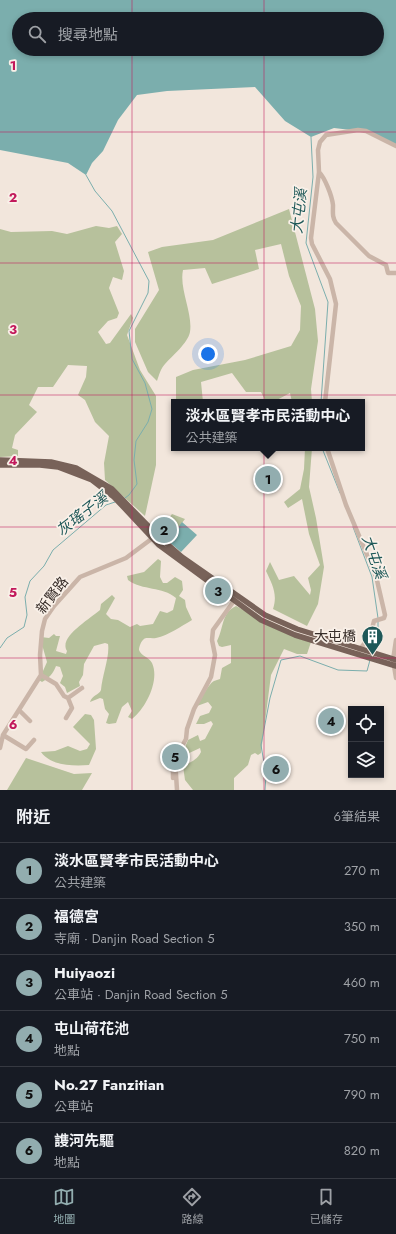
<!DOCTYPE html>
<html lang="zh-TW">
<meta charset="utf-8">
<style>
:root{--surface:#171b24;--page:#20242c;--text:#f1f3f6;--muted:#9ea1a6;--line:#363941;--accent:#92adaf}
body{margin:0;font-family:Jost,"Noto Sans TC",sans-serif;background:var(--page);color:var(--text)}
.controls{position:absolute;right:12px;bottom:12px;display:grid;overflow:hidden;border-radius:0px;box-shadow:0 2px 6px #0003}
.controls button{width:36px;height:36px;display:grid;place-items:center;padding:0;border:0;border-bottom:1px solid var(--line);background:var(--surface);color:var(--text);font:20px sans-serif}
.you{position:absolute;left:208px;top:354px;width:14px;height:14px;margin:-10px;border:3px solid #fff;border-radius:50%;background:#1a73e8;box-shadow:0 0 0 6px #1a73e833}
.badge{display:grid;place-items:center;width:26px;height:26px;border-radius:50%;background:var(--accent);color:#111;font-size:13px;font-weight:700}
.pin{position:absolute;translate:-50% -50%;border:2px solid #fff;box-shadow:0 1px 4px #0006}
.popup{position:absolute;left:171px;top:399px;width:194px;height:52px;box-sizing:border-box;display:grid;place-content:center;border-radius:0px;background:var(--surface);filter:drop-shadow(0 1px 3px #0005);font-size:13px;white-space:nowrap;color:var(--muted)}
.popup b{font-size:15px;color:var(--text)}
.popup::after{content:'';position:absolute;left:50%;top:100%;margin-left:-8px;border:8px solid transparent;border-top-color:var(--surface)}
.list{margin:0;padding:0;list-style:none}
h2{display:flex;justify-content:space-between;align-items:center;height:52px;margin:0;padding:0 16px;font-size:17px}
h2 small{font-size:13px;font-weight:400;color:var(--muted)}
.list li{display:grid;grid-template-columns:26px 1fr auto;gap:12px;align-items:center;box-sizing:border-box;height:56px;padding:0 16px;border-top:1px solid var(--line)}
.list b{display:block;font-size:15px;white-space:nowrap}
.list p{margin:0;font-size:13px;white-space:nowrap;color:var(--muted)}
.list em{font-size:13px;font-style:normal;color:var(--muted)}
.icon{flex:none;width:22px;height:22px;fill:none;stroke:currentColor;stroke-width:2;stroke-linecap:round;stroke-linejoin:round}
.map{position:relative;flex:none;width:396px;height:790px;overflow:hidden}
.search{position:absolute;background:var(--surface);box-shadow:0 2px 6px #0003;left:12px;right:12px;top:12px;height:44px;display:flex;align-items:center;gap:10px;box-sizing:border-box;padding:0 14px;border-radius:22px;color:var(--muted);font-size:15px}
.sheet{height:388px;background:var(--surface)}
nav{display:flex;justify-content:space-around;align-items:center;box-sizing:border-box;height:56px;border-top:1px solid var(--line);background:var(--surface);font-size:11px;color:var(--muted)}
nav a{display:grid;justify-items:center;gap:2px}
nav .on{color:var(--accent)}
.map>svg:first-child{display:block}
</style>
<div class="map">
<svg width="396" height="790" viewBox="0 0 396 790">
<rect width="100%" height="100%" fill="#f2e6dc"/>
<!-- green -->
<path fill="#b7c19c" d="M289,209L315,309L318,341L311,389L312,402H292L290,393L273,402H266L261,392H246L232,373L201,382L203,402H176V377L193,370L245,360L291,346L300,330L301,306L289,276L281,244L255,250L259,269L212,284L205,268L183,270C179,289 193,313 190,332C188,343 172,356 165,364C161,368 159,375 157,381L148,372L135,342V329L159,290L148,252L162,247L213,240Z
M96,226L109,228L117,226L122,234L115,242L124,271L122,280L113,277L109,288L119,313L117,318L108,321L98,332L106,344L110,343L131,314L133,318L127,335L140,370L156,396V465L145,516L105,480L104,463L109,436L95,422L85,400L78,395L86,377L87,366L68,365L53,387H38L29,405L37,412L15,435L12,448L18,450V456L0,457V229L11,232L52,231L67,234Z
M305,448H312L309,487L316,518L324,567L318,604L307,626L273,609C278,594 272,584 266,571L270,562L279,580L294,576L310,595L311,590L308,578L320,565L309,534L302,499L288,508L284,502L300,489L304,469Z
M172,514L185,519L168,541L159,531Z
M158,559L161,561L160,577L163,583H167L175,577L182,581L183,590L179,596L185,600L186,607L192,620C180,627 169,635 156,638C152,639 146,637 144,639C141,641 139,647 139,650C141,656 149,657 152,663C160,680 146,708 132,719L128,717L132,711L128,702L122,707L116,723L109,724L106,723L109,714L105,709L103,699L100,698L90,702C92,695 99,695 101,690C102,676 110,656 108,644L105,643L94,646L84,664L83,675L79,682L80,686L67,693L65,687L60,683L63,676L60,667L56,666C53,674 49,678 42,682L39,680L47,662L41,641V637L49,638L54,634L56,636H60L56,651L66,654L67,651C58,637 90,619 100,610L101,604L112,595L115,598L106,614L111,619L118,620L130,627L137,624L140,626L153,624L160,611L167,613L173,610L176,598C162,586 143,591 128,580L127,576L144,572Z
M236,606L276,628L311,642L307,654H297L284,649L271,675L261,753L258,755L255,753L251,755L248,765L234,778V790H193L185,780L183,766C191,762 197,760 201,752L200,748L185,755L183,752L188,740L198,735L200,741L205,739L213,724L211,721L204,724H196L200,716L209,713L212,707L208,702L197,706C199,701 210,682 214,681C216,680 218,680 220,679L222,668L231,663V645L222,647L219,646L217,641C224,628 221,613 236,606Z
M85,714L91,715L94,720L96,749L89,765C73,766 51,766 41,752L55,751L68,746L80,751L87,749L90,744L73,727Z
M26,758L74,774L92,773L82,790H7Z"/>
<!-- water -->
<path fill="#7baead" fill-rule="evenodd" d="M0,0H396V145L368,132L334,128L311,137L285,121L255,87L167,91L137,95L118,120L103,151L92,163L86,175L68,163L0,150ZM19,19H377V49H19Z
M182,522L197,535L181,552L168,541Z"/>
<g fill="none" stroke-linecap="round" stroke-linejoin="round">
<!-- stream -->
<path stroke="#7baead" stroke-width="1" d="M311,137L313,177L306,243L328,302L321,402
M86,175L95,191L112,211L149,281L148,293L129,331L132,359L145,383L152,409L148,422L136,441L134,460L137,484L129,495L125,498
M322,448L340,493
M353,527L372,577L378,618
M0,648L7,638L24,627L27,615L25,597L30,581L44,566L53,550L106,505L115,502
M373,651L378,639V621
M265,790L266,775L261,745L270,698L281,660L300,656L338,670L367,671L370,660"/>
<!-- minor -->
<path stroke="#cab5a8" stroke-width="4.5" d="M319,172C325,178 332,196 333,205C333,213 332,217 336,223L369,256L386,265L388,273H396
M325,402L336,304L330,279L312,244L311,238L319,172L318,150L320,142L326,135L358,130L366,131L396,146
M327,448L346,505L376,576L385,615L384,618L374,621L370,637L359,650
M396,640L393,660L396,678
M41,675L56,684L64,696L68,698L72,708L66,718
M68,698L82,688
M19,710L30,721
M3,735L26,749L34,740
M0,748L3,735L41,675L40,655L42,631L45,619L54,606L80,577L126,558L154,537
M173,778V767L176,764
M177,790L175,759L186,739L187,729L194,709L211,677L215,655L212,640L213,630L236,598"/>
<!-- major -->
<path stroke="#786259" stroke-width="5.5" d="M0,460L51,462L76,468L112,489L158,536L182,557L265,615L297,629L396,660
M0,465H40L58,467L92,480L114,497L159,545L261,620L295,635L396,666"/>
</g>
<!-- grid -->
<path fill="none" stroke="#c2185b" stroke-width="1" stroke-opacity="0.55" d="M132,0V19M264,0V19M132,49V790M264,49V790M0,132H396M0,263H396M0,395H396M0,527H396M0,658H396"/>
<!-- icons -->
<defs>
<symbol id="building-pin" viewBox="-11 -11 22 30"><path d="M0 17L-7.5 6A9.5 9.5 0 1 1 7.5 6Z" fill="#1e5858" stroke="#f9f0e8"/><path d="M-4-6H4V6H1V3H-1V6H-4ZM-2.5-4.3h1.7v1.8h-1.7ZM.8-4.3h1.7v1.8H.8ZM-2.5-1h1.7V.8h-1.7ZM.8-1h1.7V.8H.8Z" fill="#fff"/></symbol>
</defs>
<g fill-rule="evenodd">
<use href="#building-pin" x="360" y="624" width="25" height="34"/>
</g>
<g text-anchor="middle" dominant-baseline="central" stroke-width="3.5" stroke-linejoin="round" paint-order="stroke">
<!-- street labels -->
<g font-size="14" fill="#362c28" stroke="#f9f0e8">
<text transform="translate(52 595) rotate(-52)">新賢路</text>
</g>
<!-- poi labels -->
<g font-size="14" fill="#362c28" stroke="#f9f0e8" text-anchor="end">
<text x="356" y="636">大屯橋</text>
</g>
<!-- water labels -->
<g font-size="15" font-style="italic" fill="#1e5858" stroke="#f9f0e8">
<text transform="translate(299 211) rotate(-84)">大屯溪</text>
<text transform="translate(82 514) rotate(-38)">灰瑤子溪</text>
<text transform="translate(374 557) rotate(71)">大屯溪</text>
</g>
</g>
<g font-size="13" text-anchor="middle" font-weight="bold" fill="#c2185b" stroke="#f9f0e8" stroke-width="3.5" stroke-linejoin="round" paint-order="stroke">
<text x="13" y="70">1</text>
<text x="13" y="202">2</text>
<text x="13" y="334">3</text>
<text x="13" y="465">4</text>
<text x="13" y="597">5</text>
<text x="13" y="729">6</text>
</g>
</svg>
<div class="controls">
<button><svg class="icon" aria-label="locate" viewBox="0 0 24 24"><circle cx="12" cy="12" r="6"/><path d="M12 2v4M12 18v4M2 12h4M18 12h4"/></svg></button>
<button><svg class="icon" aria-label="layers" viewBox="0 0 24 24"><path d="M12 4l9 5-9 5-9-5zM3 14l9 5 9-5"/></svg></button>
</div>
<div class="you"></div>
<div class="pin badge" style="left:268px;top:479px">1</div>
<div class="popup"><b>淡水區賢孝市民活動中心</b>公共建築</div>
<div class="pin badge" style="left:164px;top:530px">2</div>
<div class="pin badge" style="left:218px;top:591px">3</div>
<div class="pin badge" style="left:331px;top:721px">4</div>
<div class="pin badge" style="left:175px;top:757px">5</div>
<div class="pin badge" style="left:276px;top:769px">6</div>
<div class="search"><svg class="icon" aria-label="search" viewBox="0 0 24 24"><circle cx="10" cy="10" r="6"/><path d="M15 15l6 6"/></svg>搜尋地點</div>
</div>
<section class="sheet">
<h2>附近<small>6筆結果</small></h2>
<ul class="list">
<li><span class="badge">1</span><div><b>淡水區賢孝市民活動中心</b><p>公共建築</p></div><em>270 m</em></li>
<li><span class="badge">2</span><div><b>福德宮</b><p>寺廟 · Danjin Road Section 5</p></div><em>350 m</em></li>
<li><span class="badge">3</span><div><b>Huiyaozi</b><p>公車站 · Danjin Road Section 5</p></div><em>460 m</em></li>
<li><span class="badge">4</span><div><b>屯山荷花池</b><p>地點</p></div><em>750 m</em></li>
<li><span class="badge">5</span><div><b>No.27 Fanzitian</b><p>公車站</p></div><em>790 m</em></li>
<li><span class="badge">6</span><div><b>謢河先驅</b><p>地點</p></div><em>820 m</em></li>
</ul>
</section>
<nav>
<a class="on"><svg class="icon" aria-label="map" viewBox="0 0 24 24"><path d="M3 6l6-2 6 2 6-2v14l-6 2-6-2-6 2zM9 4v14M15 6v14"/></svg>地圖</a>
<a><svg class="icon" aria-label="directions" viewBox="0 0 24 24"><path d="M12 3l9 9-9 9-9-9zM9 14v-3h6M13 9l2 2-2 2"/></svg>路線</a>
<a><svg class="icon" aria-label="saved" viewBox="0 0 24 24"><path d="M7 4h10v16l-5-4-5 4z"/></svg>已儲存</a>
</nav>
